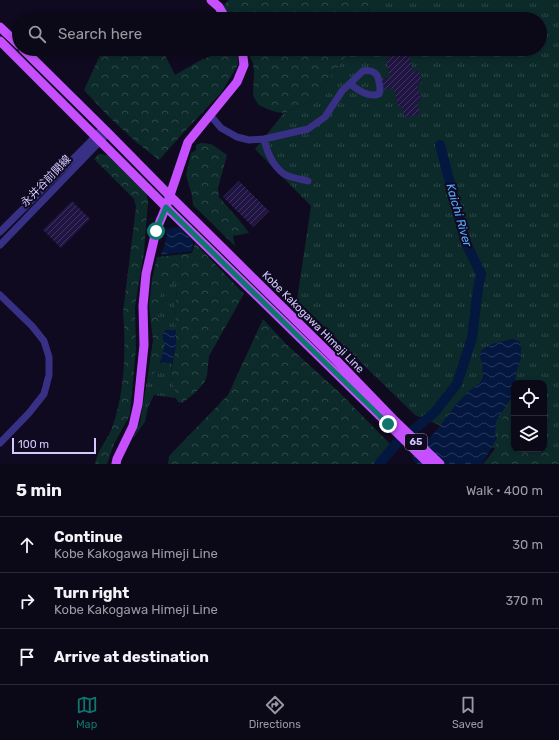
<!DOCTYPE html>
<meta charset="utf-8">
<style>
:root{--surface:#0b0818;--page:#141121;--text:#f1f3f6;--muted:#9a9aa2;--line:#2b2937;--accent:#0f766e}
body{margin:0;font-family:Rubik,"Noto Sans JP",sans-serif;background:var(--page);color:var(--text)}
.controls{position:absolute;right:12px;bottom:12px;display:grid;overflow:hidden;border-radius:8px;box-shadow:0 2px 6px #0003}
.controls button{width:36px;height:36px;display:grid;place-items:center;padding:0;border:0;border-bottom:1px solid var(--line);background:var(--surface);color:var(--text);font:20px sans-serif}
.scale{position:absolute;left:12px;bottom:10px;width:84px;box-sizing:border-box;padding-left:4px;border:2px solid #d2c9ff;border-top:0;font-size:11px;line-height:14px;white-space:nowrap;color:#d2c9ff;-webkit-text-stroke:3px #0f0a20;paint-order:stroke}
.stop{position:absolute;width:12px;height:12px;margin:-9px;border:3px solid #0f766e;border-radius:50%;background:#fff}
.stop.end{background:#0f766e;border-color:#fff;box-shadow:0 1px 4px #0008}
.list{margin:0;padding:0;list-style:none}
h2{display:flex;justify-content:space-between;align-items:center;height:52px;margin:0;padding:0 16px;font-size:17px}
h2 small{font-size:13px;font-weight:400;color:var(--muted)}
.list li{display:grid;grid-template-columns:26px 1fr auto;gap:12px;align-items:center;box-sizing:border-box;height:56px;padding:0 16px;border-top:1px solid var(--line)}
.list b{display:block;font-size:15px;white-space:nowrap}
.list p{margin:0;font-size:13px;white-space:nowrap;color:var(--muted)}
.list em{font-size:13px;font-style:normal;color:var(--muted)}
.icon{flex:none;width:22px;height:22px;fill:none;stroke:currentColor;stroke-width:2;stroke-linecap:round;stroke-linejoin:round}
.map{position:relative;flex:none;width:559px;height:464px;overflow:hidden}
.search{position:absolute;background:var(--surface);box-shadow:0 2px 6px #0003;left:12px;right:12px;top:12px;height:44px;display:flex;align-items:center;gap:10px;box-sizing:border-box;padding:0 14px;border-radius:22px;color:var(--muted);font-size:15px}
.sheet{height:220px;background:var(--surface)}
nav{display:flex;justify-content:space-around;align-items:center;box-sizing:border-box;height:56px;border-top:1px solid var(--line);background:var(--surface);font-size:11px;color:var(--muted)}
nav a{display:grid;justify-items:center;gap:2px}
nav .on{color:var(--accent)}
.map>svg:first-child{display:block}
</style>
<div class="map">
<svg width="559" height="464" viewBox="0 0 559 464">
<defs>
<pattern id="grass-tufts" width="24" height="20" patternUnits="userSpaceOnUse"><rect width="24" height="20" fill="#0d2a2a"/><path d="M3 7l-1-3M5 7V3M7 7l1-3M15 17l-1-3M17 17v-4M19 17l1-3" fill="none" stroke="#2f484a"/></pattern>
<pattern id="forest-crowns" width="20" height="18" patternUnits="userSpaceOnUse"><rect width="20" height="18" fill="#0d2a2a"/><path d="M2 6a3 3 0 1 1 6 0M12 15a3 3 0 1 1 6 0" fill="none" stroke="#2f484a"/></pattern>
<pattern id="water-waves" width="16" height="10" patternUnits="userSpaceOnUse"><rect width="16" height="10" fill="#04173f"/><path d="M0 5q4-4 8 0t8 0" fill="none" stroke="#28375c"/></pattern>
<pattern id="building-hatch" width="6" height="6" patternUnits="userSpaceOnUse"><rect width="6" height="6" fill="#201442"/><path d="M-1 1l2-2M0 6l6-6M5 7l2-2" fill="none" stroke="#40355e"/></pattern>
</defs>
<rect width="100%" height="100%" fill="#0f0a20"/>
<!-- grass -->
<path fill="url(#grass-tufts)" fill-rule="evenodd" d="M368,0H559V464L522,460L415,415L297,300L311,206L255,149L284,113L311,101L352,49H540V19H369ZM514,383H544V449H514Z
M178,282L175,306L176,330H166L162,334L158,317L161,285Z
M160,363H172L171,371L176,398L154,395L148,407L145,422L133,438L140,422L147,380L159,368Z"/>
<!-- forest -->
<path fill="url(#forest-crowns)" d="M229,0H368L369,19H231L223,6Z
M102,49H165L166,57L175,75L199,61L227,49H237L238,65L221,93L184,132L159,160L136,142L107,115L84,90L101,53Z
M246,49H352L311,101L284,113L276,112L267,109L259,105L254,98L253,94L254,72L253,63Z
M202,143L211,144L227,155L218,188L219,197L240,221L249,233L233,236L235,246L193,205L192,196L186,175L191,153L196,150V145L198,144Z
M99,154L107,155L146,192L148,201L144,252L135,307L136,348L130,415L114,444L107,464H95C96,459 98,454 100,450C104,442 109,436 112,428C125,392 126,351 123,312L136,207L134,199L94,159Z
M195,243L244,294L209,356L207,376L204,383L195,393L182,403L178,402L176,398L171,371L176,345L175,306L178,282L162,285L158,316L165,345L159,368L147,380L153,340L149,306L152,279L157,257L192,253Z
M263,319L286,344L340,393L390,444L381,464H168L169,456L228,395Z
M514,395V449H538L559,456V464H483L495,449L505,409Z"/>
<!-- water -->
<path fill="url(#water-waves)" d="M179,227L193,241L192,251L161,255C163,247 170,237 165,229Z
M166,330H176V345L172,363H160L165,345L162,334Z
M512,339L519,341L521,345V358L516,373L514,388L512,397L496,421L495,434L497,438L484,461L481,464H417L413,460V457L436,431L457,403L469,391L480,383L483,377L482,364L480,356L481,351L484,348L492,344Z"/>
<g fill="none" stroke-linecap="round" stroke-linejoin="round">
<!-- river -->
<path stroke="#04173f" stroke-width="10" d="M379,464L396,444L434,413L457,384L472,338L478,288L481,274L466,243L440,145"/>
</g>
<!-- building -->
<path fill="url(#building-hatch)" d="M387,49H403L404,54H409L413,72L419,70L422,83L417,84L421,101L417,102L420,114L405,118L402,106L398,107L394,88L384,90L381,79L390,77L386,59L390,58Z
M239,181L269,211L253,227L223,197Z
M72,201L90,219L61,248L43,230Z"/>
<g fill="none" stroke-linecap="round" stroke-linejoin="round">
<!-- tertiary -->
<path stroke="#373084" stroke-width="7" d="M210,115L221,128L237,137L249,140L264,139L308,129L325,117L342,91L363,71C372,69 378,73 379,82C380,87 381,90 379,94C369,98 358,90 350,84
M264,139C267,152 273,166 284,174C291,178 301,179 308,181
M0,232L89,143L103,128
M0,245L108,133
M0,295L32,326L44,341L49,357V375L44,394L29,413L0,443"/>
<!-- primary -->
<path stroke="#c650ff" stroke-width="9" d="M211,0L219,7L226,19
M0,27L19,45
M0,41L166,207L429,464
M23,49L108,133L170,196L336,360L393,419L440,464
M116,464L117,459L133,426L138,404L144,345L143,306L146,274L156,231L166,207L188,142L237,82L244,65L242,49"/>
</g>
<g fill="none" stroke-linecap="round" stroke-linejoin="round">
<!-- route -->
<path stroke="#0f766e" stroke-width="5" d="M156,231L166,207L388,424"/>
</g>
<g text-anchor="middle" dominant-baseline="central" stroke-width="4" stroke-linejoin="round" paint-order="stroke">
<!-- shield labels -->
<rect fill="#0f0a20" stroke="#9890bc" stroke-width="1" x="405" y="434" width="22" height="16" rx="3"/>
<g font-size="10" font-weight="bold" fill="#d2c9ff">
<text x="416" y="442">65</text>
</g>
<!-- street labels -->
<g font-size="11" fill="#d2c9ff" stroke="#0f0a20">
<text transform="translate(46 181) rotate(-46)">永井谷前開線</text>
<text transform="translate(313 322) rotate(45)">Kobe Kakogawa Himeji Line</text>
</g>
<!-- water labels -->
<g font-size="12" font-style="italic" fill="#57a9ff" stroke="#0f0a20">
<text transform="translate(459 215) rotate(74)">Kaichi River</text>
</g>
</g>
</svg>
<div class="controls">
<button><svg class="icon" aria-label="locate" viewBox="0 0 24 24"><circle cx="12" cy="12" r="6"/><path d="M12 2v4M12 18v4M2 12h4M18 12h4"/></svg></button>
<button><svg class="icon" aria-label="layers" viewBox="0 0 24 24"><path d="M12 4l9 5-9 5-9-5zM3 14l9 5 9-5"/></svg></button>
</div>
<div class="scale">100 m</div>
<div class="stop" style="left:156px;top:231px"></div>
<div class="stop end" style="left:388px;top:424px"></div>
<div class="search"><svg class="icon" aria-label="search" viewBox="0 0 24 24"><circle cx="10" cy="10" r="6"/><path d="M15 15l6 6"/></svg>Search here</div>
</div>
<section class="sheet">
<h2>5 min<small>Walk · 400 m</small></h2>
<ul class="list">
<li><svg class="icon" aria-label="ahead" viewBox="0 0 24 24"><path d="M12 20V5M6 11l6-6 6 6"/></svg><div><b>Continue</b><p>Kobe Kakogawa Himeji Line</p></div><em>30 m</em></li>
<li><svg class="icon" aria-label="right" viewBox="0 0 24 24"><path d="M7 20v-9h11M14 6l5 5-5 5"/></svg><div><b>Turn right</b><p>Kobe Kakogawa Himeji Line</p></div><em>370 m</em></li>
<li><svg class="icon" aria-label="arrive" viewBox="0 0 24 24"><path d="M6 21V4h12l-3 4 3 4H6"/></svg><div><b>Arrive at destination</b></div></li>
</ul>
</section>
<nav>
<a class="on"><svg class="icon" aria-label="map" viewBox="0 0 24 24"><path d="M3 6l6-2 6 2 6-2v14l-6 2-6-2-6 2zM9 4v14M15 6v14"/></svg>Map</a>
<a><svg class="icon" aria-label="directions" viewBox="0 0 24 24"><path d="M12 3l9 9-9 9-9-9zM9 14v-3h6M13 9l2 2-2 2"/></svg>Directions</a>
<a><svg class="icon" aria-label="saved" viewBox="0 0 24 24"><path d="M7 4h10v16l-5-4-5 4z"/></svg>Saved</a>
</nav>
